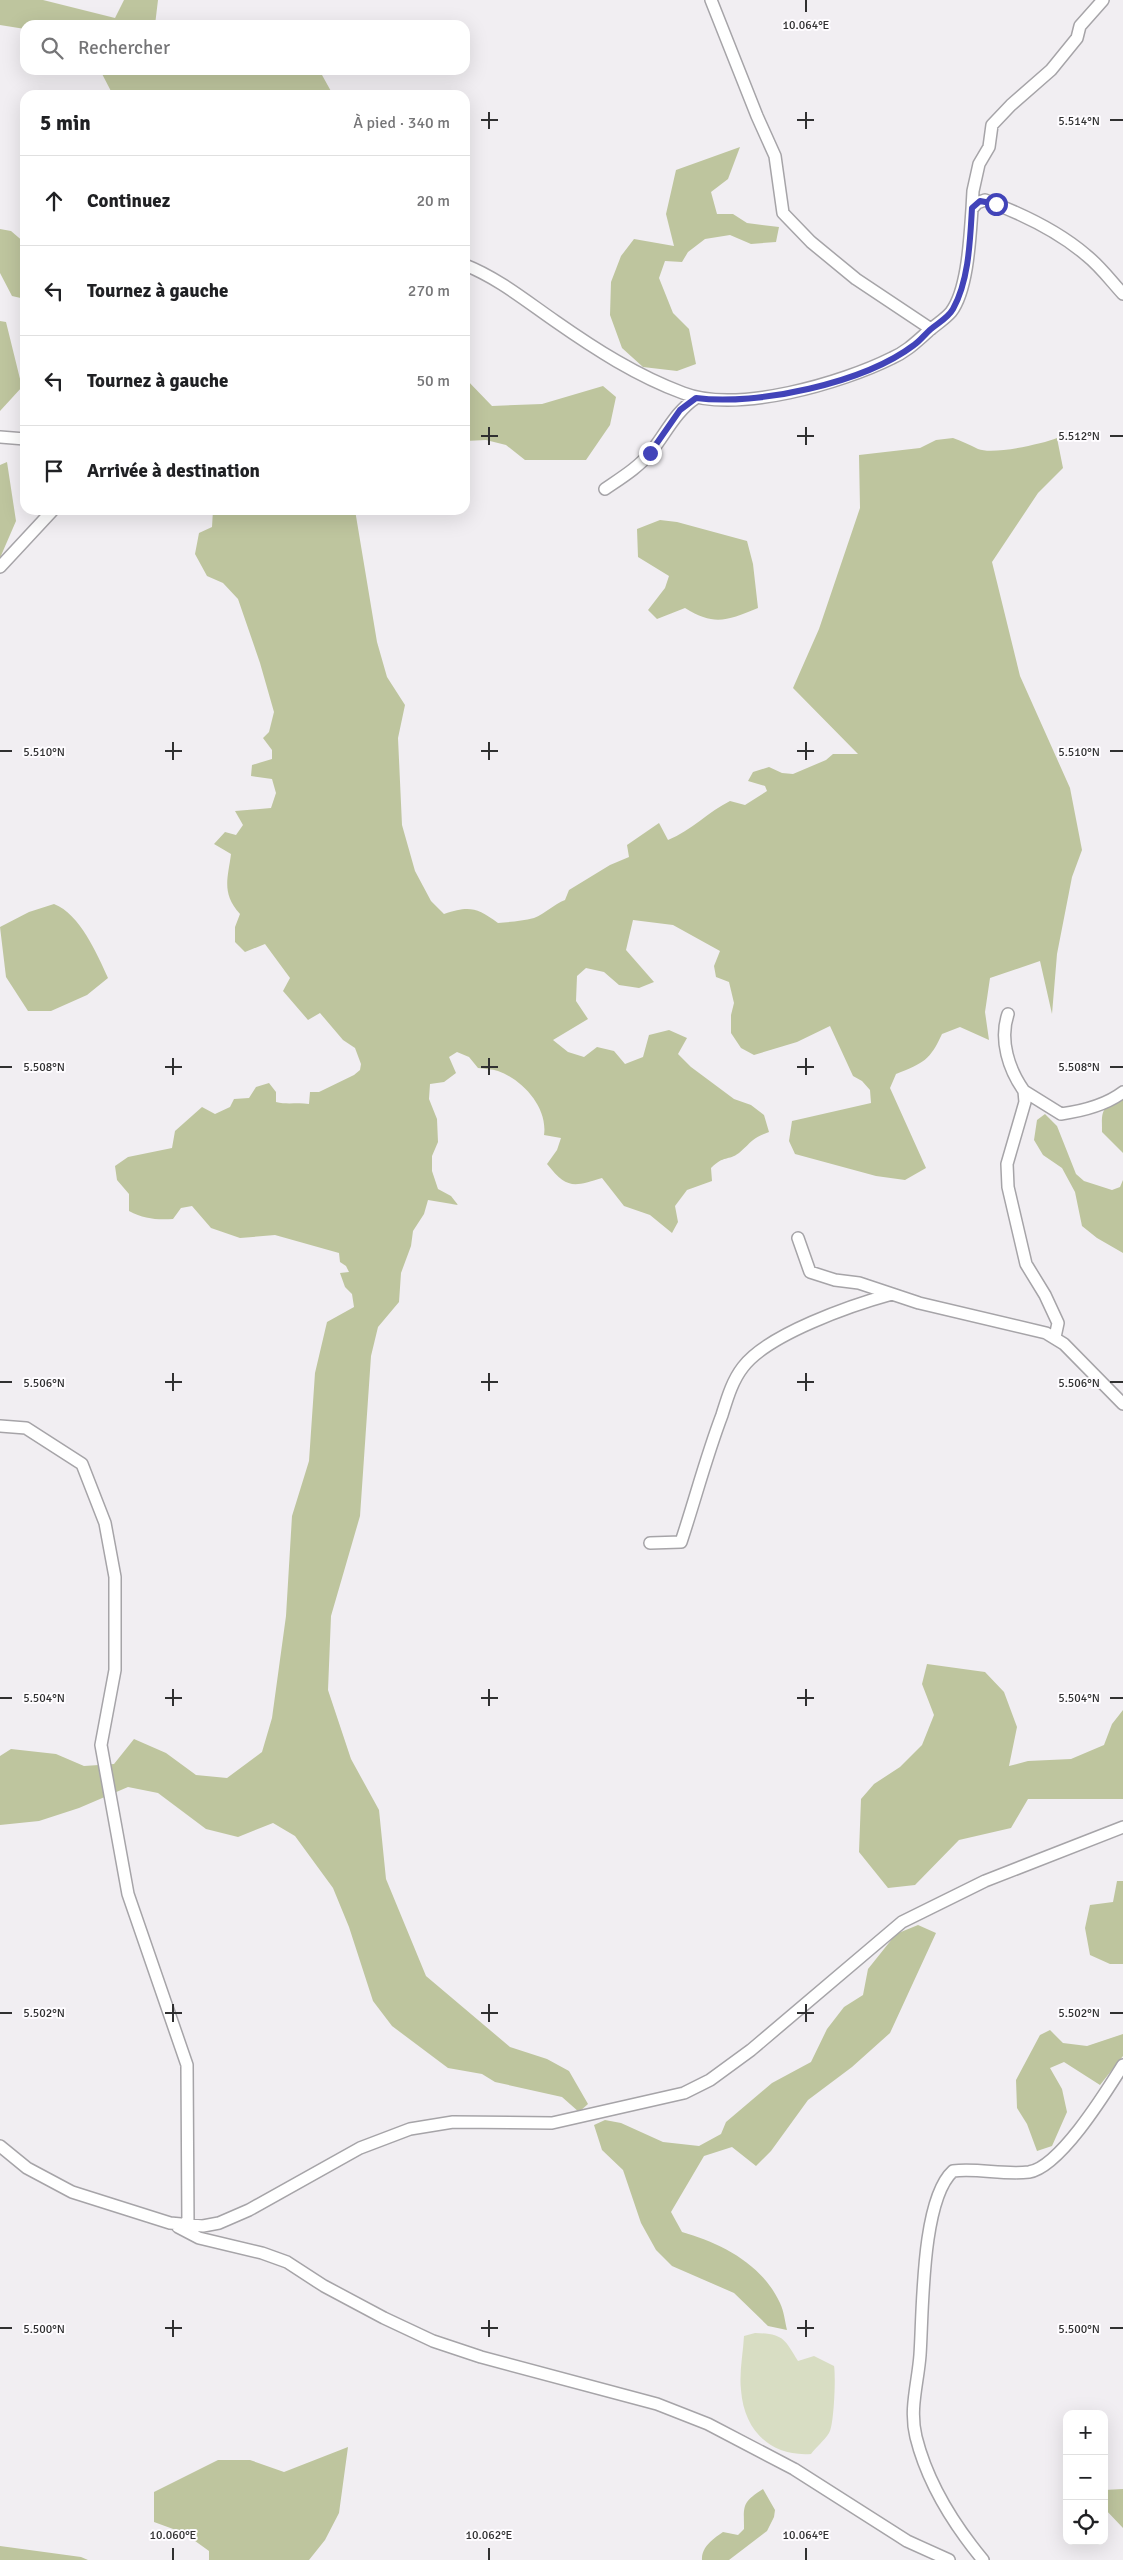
<!DOCTYPE html>
<html lang="fr">
<meta charset="utf-8">
<style>
:root{--surface:#fff;--page:#f6f6f6;--text:#202124;--muted:#757577;--line:#e0e0e0}
body{margin:0;font-family:Signika,sans-serif;background:var(--page);color:var(--text)}
.controls{position:absolute;right:15px;bottom:15px;display:grid;overflow:hidden;border-radius:10px;box-shadow:0 5px 20px #0002}
.controls button{width:45px;height:45px;display:grid;place-items:center;padding:0;border:0;border-bottom:1px solid var(--line);background:var(--surface);color:var(--text);font:25px sans-serif}
.stop{position:absolute;width:15px;height:15px;margin:-11px;border:4px solid #4244b9;border-radius:50%;background:#fff}
.stop.end{background:#4244b9;border-color:#fff;box-shadow:0 1px 5px #0008}
.list{margin:0;padding:0;list-style:none}
h2{display:flex;justify-content:space-between;align-items:center;height:65px;margin:0;padding:0 20px;font-size:21px}
h2 small{font-size:16px;font-weight:400;color:var(--muted)}
.list li{display:grid;grid-template-columns:32px 1fr auto;gap:15px;align-items:center;box-sizing:border-box;height:90px;padding:0 20px;border-top:1px solid var(--line)}
.list b{display:block;font-size:19px;white-space:nowrap}
.list em{font-size:16px;font-style:normal;color:var(--muted)}
.icon{flex:none;width:28px;height:28px;fill:none;stroke:currentColor;stroke-width:2;stroke-linecap:round;stroke-linejoin:round}
.map{position:relative;flex:none;width:1123px;height:2560px;overflow:hidden}
.search{position:absolute;background:var(--surface);box-shadow:0 5px 20px #0002;left:20px;top:20px;width:450px;height:55px;display:flex;align-items:center;gap:12px;box-sizing:border-box;padding:0 18px;border-radius:15px;color:var(--muted);font-size:19px}
.panel{position:absolute;background:var(--surface);box-shadow:0 5px 20px #0002;left:20px;top:90px;width:450px;height:425px;border-radius:15px}
.map>svg:first-child{display:block}
</style>
<div class="map">
<svg width="1123" height="2560" viewBox="0 0 1123 2560">
<rect width="100%" height="100%" fill="#f1eef2"/>
<!-- green -->
<path fill="#d8ddc3" d="M755,2333C783,2334 784,2338 798,2361L814,2356L834,2366C836,2375 834,2427 829,2433C824,2441 816,2447 811,2454C770,2457 744,2430 741,2390C739,2373 743,2354 744,2336Z"/>
<!-- forest -->
<path fill="#bec59e" d="M0,0H43L115,18L124,0H158L155,25H25V29L0,25Z
M100,70H323L322,75L332,93L328,95H113Z
M740,147L728,179L711,192L717,214H733L747,223L779,227L776,242L751,244L730,235L705,239L688,252L682,262L665,261L659,278L673,313L689,329L696,364L677,371L643,367L622,348L610,315L611,282L621,256L634,239L674,246L666,214L676,170Z
M0,229L11,231L25,243V299L12,296L0,273Z
M0,321L6,322L22,387L0,411Z
M465,378L492,406L542,404L603,386L616,397L610,425L586,460H525L506,445L486,440L465,441Z
M953,438C962,441 970,445 978,449C993,455 1042,444 1057,438L1063,468L1038,493L992,562L1020,676L1070,788L1082,850L1072,877L1057,954L1052,1014L1040,961L990,978L985,1012L989,1040L960,1027L942,1034C930,1060 924,1063 896,1074L890,1088L926,1168L905,1180L876,1176L795,1154L789,1141L792,1121L871,1103L870,1090L862,1081L853,1076L830,1026L797,1042L754,1055L741,1048L731,1033V1015L734,1003L729,982L716,977L714,966L720,951L673,925L633,920L626,950L654,982L639,988L619,985L604,972L586,968L577,976L576,1001L588,1019L553,1040L568,1052L584,1057L597,1047L614,1051L625,1064L643,1057L649,1035L669,1030L687,1038L678,1054L691,1067L734,1099L751,1105L764,1115L769,1132C750,1139 752,1142 739,1153C728,1161 724,1155 711,1168L712,1181L687,1190L675,1206L678,1222L672,1233L650,1215L624,1206L602,1178C573,1187 567,1189 547,1164L557,1150L561,1138L544,1135C548,1108 523,1080 498,1071C492,1069 484,1069 478,1068L469,1057L457,1052L449,1057L456,1073L444,1082L430,1084L429,1099L437,1119L438,1142L432,1156V1171L438,1189L451,1196L458,1205L428,1200L424,1214L413,1231L411,1246L401,1273L399,1302L378,1327L371,1356L360,1516L331,1616L328,1690L351,1759L379,1810L386,1879L426,1976L510,2047L547,2059L569,2071L588,2104L579,2112L562,2097L495,2082L482,2074L448,2068L392,2026L373,2001L349,1927L333,1888L295,1836L273,1823L238,1837L206,1829L158,1793L128,1787L79,1808L39,1821L0,1825V1756L11,1749L56,1754L84,1766L114,1764L134,1739L166,1753L196,1775L227,1778L262,1752L272,1718L286,1616L292,1516L309,1461L315,1373L327,1322L354,1307L352,1294L345,1287L340,1273L349,1272L346,1266L340,1262L339,1253L275,1235L240,1238L211,1228L192,1206L181,1208L173,1219C157,1220 144,1219 129,1211V1194L117,1180L115,1166L128,1157L172,1148L175,1131L202,1107L215,1114L230,1107L234,1099L249,1098L256,1087L269,1083L276,1092V1102C288,1105 298,1102 309,1104L310,1092H319L354,1075L360,1070L361,1064L355,1048L343,1040L320,1013L308,1020L283,991L290,978L265,944L245,952L235,942V927L240,914C221,893 228,878 231,854L214,844L225,832L236,835L243,825L235,811L271,808L276,793L272,779L251,776L252,765L272,759V750L263,738L269,732L274,712L260,663L238,599L223,583L207,576L195,554L199,533L212,527L213,510H355L377,642L387,677L405,705L398,738L402,825L415,871L431,901L444,914C469,906 476,907 498,923C509,922 522,921 534,918C545,914 554,904 565,900L569,890L610,865L629,857L627,845L659,823L668,840C692,830 708,812 730,801L745,805L767,791L765,786L748,781L753,772L769,767L782,773L793,774L826,760L833,754H858L793,688L819,629L860,508L859,455L920,448L936,440Z
M7,462L16,521L0,558V465Z
M660,520L677,522L747,541L753,564L758,608C727,620 716,627 685,608L657,619L648,610L665,588L669,576L638,557L637,529Z
M54,904C80,914 97,954 108,978L87,995L51,1011H28L6,977L0,927L29,912Z
M1119,1099L1123,1100V1153L1102,1132C1102,1112 1100,1109 1119,1099Z
M1045,1114L1057,1126L1076,1174L1084,1181L1112,1190L1120,1187L1123,1180V1253L1097,1238L1082,1226L1075,1192L1062,1168L1043,1155L1034,1140L1037,1120Z
M927,1664L985,1672L1004,1692L1017,1727L1009,1766L1028,1761L1071,1759L1104,1745L1112,1724L1123,1710V1799H1028L1011,1828L959,1840L915,1885L888,1888L859,1852L861,1799L874,1784L900,1767L922,1745L934,1715L922,1684Z
M1117,1881H1123V1964H1110L1090,1955L1085,1928L1090,1905L1113,1902Z
M918,1925L936,1933L890,2033L852,2067L808,2100L771,2151L756,2166L732,2147L704,2156L671,2212L682,2232C721,2243 762,2264 780,2303C784,2311 785,2322 787,2330L768,2326L734,2293L672,2266L656,2250L641,2223L623,2170L602,2150L594,2125L605,2120L621,2123L663,2142L699,2146L721,2134L726,2122L772,2083L811,2062L827,2029L844,2007L863,1995L868,1969L896,1934Z
M1050,2030L1063,2043L1087,2046L1123,2034V2056L1100,2085L1064,2062L1050,2068L1062,2089L1067,2112L1052,2146L1037,2151L1027,2124L1017,2108L1016,2080L1040,2035Z
M348,2447L339,2513L325,2540L309,2560H209V2551L184,2533L154,2522V2492L218,2460H250L284,2472Z
M763,2489L775,2510L774,2517L767,2531L729,2560H702C701,2547 714,2538 723,2532L738,2535L744,2529C744,2506 741,2503 763,2489Z
M1123,2489V2528L1104,2508V2490Z
M0,2546L81,2557L88,2560H0Z"/>
<g fill="none" stroke-linecap="round" stroke-linejoin="round">
<defs>
<path id="minor" d="M711,0L757,116L775,156L783,213L811,242L856,279L931,329
M972,209L973,191L979,164L989,147L992,125L1011,105L1051,70L1077,38L1080,26L1103,0
M465,265C498,278 526,301 555,321C595,349 637,376 683,393C737,414 842,383 892,358C908,351 918,340 931,329C938,323 945,319 951,312C968,290 970,236 972,209L977,203L985,200C1020,213 1058,231 1086,255C1100,266 1111,281 1123,294
M0,437L25,439
M605,489C621,478 639,467 651,452C666,433 676,411 696,398
M0,567L53,510
M1008,1014C999,1040 1009,1070 1024,1091
M798,1238L810,1272L835,1280L859,1283L919,1303L1046,1333L1064,1344L1123,1404
M1055,1337L1058,1323L1045,1295L1026,1264L1008,1187L1007,1164L1025,1102L1024,1091L1061,1114C1082,1111 1106,1105 1123,1092
M0,1426L26,1428L82,1464L105,1523L115,1577V1670L101,1745L128,1894L187,2065L188,2226
M650,1543L681,1542C695,1500 706,1457 722,1415C727,1399 732,1381 743,1367C768,1334 852,1305 892,1294
M0,2146L27,2168L72,2192L170,2223L203,2226L219,2223L249,2210L360,2148L410,2129L453,2122L552,2123L684,2093L710,2080L751,2050L902,1922L985,1881L1123,1827
M178,2227L199,2238L262,2253L287,2262L324,2286L384,2318L433,2341L481,2357L657,2404L708,2424L794,2469L907,2541L949,2560
M983,2560C954,2525 927,2481 916,2437C909,2409 918,2383 920,2355C923,2312 921,2200 953,2171C978,2168 1003,2175 1029,2172C1060,2167 1106,2092 1123,2065"/>
</defs>
<!-- minor casing -->
<use href="#minor" stroke="#a6a4a8" stroke-width="14"/>
<!-- minor -->
<use href="#minor" stroke="#fff" stroke-width="11"/>
</g>
<g fill="none" stroke-linecap="round" stroke-linejoin="round">
<!-- route -->
<path stroke="#4244b9" stroke-width="6" d="M650,453L680,410L696,398C757,406 864,383 914,345C920,341 925,334 931,329C938,323 948,318 953,309C969,280 970,241 972,208L980,201L996,204"/>
</g>
<!-- ticks -->
<path fill="none" stroke="#303031" stroke-width="2" d="M806,0V12M489,112V129M806,112V129M481,120H498M797,120H814M1110,120H1123M489,427V445M806,427V445M481,436H498M797,436H814M1110,436H1123M173,742V760M489,742V760M806,742V760M0,751H12M165,751H182M481,751H498M797,751H814M1110,751H1123M173,1058V1075M489,1058V1075M806,1058V1075M0,1067H12M165,1067H182M481,1067H498M797,1067H814M1110,1067H1123M173,1373V1391M489,1373V1391M806,1373V1391M0,1382H12M165,1382H182M481,1382H498M797,1382H814M1110,1382H1123M173,1689V1706M489,1689V1706M806,1689V1706M0,1698H12M165,1698H182M481,1698H498M797,1698H814M1110,1698H1123M173,2004V2022M489,2004V2022M806,2004V2022M0,2013H12M165,2013H182M481,2013H498M797,2013H814M1110,2013H1123M173,2320V2337M489,2320V2337M806,2320V2337M0,2328H12M165,2328H182M481,2328H498M797,2328H814M1110,2328H1123M173,2548V2560M489,2548V2560M806,2548V2560"/>
<g font-size="12" text-anchor="middle" fill="#303031" stroke="#fefcff" stroke-width="4" stroke-linejoin="round" paint-order="stroke">
<text x="806" y="29">10.064°E</text>
<text x="1079" y="125">5.514°N</text>
<text x="1079" y="440">5.512°N</text>
<text x="44" y="756">5.510°N</text>
<text x="1079" y="756">5.510°N</text>
<text x="44" y="1071">5.508°N</text>
<text x="1079" y="1071">5.508°N</text>
<text x="44" y="1387">5.506°N</text>
<text x="1079" y="1387">5.506°N</text>
<text x="44" y="1702">5.504°N</text>
<text x="1079" y="1702">5.504°N</text>
<text x="44" y="2017">5.502°N</text>
<text x="1079" y="2017">5.502°N</text>
<text x="44" y="2333">5.500°N</text>
<text x="1079" y="2333">5.500°N</text>
<text x="173" y="2539">10.060°E</text>
<text x="489" y="2539">10.062°E</text>
<text x="806" y="2539">10.064°E</text>
</g>
</svg>
<div class="controls">
<button>+</button>
<button>−</button>
<button><svg class="icon" aria-label="locate" viewBox="0 0 24 24"><circle cx="12" cy="12" r="6"/><path d="M12 2v4M12 18v4M2 12h4M18 12h4"/></svg></button>
</div>
<div class="stop" style="left:996px;top:204px"></div>
<div class="stop end" style="left:650px;top:453px"></div>
<div class="search"><svg class="icon" aria-label="search" viewBox="0 0 24 24"><circle cx="10" cy="10" r="6"/><path d="M15 15l6 6"/></svg>Rechercher</div>
<section class="panel">
<h2>5 min<small>À pied · 340 m</small></h2>
<ul class="list">
<li><svg class="icon" aria-label="ahead" viewBox="0 0 24 24"><path d="M12 20V5M6 11l6-6 6 6"/></svg><div><b>Continuez</b></div><em>20 m</em></li>
<li><svg class="icon" aria-label="left" viewBox="0 0 24 24"><path d="M17 20v-9H6M10 6l-5 5 5 5"/></svg><div><b>Tournez à gauche</b></div><em>270 m</em></li>
<li><svg class="icon" aria-label="left" viewBox="0 0 24 24"><path d="M17 20v-9H6M10 6l-5 5 5 5"/></svg><div><b>Tournez à gauche</b></div><em>50 m</em></li>
<li><svg class="icon" aria-label="arrive" viewBox="0 0 24 24"><path d="M6 21V4h12l-3 4 3 4H6"/></svg><div><b>Arrivée à destination</b></div></li>
</ul>
</section>
</div>
